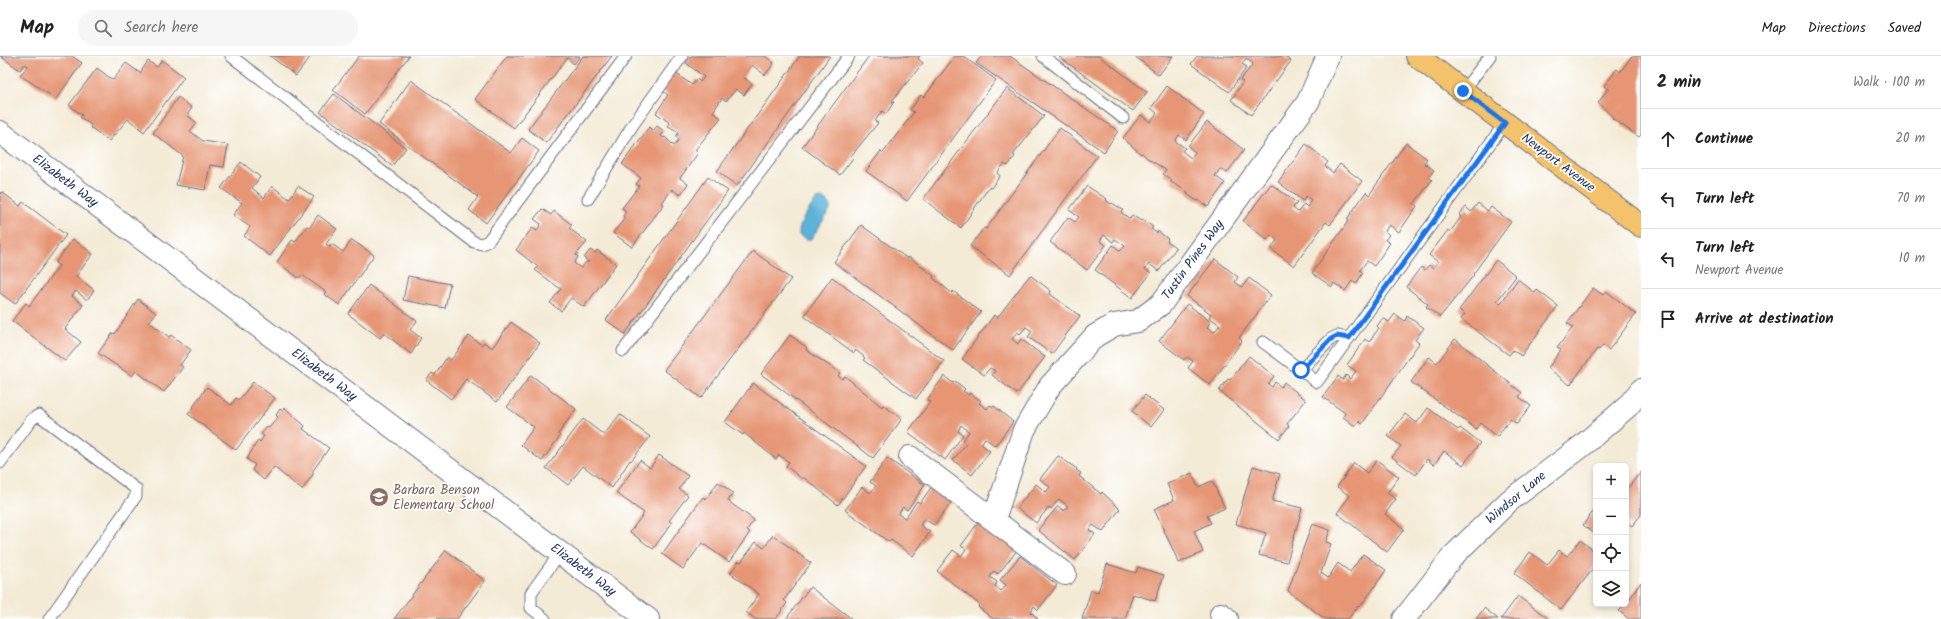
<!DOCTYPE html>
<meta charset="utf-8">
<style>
:root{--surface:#fff;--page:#f6f6f6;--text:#222;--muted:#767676;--line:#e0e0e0}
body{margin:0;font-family:Kalam,sans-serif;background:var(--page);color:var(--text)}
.controls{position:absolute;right:12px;bottom:12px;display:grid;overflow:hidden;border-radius:6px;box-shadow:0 2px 6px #0003}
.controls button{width:36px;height:36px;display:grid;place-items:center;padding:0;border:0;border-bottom:1px solid var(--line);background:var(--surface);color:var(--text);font:20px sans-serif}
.stop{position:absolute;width:12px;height:12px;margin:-9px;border:3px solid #1a73e8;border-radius:50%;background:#fff}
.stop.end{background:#1a73e8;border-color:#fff;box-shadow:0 1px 4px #0008}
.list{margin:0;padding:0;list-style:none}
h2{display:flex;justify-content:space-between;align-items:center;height:52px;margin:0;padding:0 16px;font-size:17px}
h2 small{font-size:13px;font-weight:400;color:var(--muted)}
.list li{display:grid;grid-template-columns:26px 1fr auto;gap:12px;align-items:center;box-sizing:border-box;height:60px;padding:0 16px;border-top:1px solid var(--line)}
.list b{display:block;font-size:15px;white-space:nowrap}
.list p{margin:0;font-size:13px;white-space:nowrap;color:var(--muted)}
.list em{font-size:13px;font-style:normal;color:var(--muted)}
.icon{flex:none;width:22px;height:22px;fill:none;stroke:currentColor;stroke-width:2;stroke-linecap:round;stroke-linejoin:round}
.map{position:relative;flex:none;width:1641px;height:563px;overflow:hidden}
header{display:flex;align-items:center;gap:24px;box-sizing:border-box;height:56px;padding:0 20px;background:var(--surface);border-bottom:1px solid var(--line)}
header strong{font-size:19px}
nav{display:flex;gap:22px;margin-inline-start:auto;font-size:14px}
.search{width:280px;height:36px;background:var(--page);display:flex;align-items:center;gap:10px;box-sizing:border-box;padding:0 14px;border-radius:22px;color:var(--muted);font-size:15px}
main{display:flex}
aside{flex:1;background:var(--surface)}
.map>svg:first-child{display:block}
</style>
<header>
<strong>Map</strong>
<div class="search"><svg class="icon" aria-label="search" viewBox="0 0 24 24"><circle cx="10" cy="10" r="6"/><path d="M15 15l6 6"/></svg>Search here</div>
<nav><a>Map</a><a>Directions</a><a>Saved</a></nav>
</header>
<main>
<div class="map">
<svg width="1641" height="563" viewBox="0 0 1641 563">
<rect width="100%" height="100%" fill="#fff"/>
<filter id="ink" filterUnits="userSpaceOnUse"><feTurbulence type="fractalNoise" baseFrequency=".025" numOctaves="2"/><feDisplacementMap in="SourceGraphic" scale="8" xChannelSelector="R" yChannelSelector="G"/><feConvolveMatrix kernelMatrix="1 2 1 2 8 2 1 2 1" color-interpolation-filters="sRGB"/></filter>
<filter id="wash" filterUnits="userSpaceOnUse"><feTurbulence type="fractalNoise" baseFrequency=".012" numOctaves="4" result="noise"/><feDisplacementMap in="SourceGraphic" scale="16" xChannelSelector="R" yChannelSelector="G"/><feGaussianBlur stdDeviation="0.9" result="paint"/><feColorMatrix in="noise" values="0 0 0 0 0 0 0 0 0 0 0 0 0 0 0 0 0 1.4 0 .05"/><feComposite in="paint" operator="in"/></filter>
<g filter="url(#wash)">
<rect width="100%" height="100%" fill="#f4ebd6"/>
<!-- water -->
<path fill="#5cb3d8" stroke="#3c719b" d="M822,142L830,148V154L811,183H806L799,179C798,167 809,153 817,143Z"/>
<g id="blocks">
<!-- building -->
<path fill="#e69675" d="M0,0H72L82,7L56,43L20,19L28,10L25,8L20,14Z
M270,0H311L296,20Z
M359,0H409L365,58L333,34Z
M507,0H580L574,8L567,2L514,72L475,43Z
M583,0H612L546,87L528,73Z
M691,0H765L774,7L765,19L752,9L743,21L752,28L744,39L736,33L726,45L722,42L713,56L721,62L695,94L698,97L680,122L688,128L680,139L672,133L662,147L664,148L632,191L613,177L625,162L623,160L626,155L622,152L639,130L636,128L641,122L622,108L649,71L653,75L657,70L664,75L661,80L664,82L665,81L674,90L679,83L676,81L679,76L668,70L670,67L656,57L668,39L661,34L674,16L692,29L697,23L700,26L704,21L686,7Z
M800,0H830L737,130L717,115Z
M869,0H920L918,3L923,7L892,45L894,46L886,58L882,55L875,65L878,67L851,100L853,102L840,119L802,91Z
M955,0H963L996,24L907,145L866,115L881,95L883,97L914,56L910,54L921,39L924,41Z
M982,0H1010L1118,75L1104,96L976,7Z
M1058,0H1099L1147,36L1133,55Z
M1134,0H1173L1159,19Z
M1197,0H1284L1291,5L1251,59L1231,44L1243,26L1240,24L1253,8L1246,2L1242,8L1247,11L1229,36L1191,8Z
M1632,0H1641V79L1639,81L1612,62L1613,61L1598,47L1608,33L1604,30L1617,13L1620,16Z
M162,4L184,21L144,76L128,63L109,85L90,71L91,69L80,61L82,59L69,49L97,12L113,24L126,7L140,17L148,5L157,11Z
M411,24L511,97L522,82L539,95L486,167L469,154L478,141L379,68Z
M1167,30L1204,58L1186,84L1179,79L1175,85L1185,92L1182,95L1191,102L1195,96L1188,90L1207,66L1244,94L1227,117L1220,113L1215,120L1225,127L1208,151L1198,144L1197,145L1187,138L1188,136L1171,126L1172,124L1163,118L1166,114L1147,102L1142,97L1141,98L1123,82L1141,59L1150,66L1157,57L1151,52Z
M1007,32L1044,60L1013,99L1015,100L1008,110L1004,108L997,117L1000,120L991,132L989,131L961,172L923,143Z
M334,38L406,92L392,110L320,56Z
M178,41L192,52L187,59L197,67L190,75L203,85L228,89L224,111L210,109L205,134L176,129L183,100L153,77Z
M1060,72L1097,100L1010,219L970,190L984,172L986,173Z
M1406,87L1427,103L1424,107L1434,114L1429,121L1432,124L1414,148L1417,150L1399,176L1389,169L1385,175L1389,179L1385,184L1390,187L1374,210L1367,205L1360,214L1363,217L1356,228L1352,225L1345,235L1334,227L1332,231L1312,217L1349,164L1347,163L1366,136L1369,139Z
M1306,88L1328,106L1325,110L1333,117L1340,108L1362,125L1330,169L1326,166L1294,210L1271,193L1277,184L1271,179L1267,184L1243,165L1271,128L1297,147L1293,152L1298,156L1304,148L1307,151L1311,144L1306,140L1303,145L1278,126Z
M241,106L260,121L252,132L264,142L272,130L289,143L298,130L314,141L270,200L244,180L250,171L233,159L242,147L221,132Z
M708,121L728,135L625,278L606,264Z
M1087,130L1107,143L1106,144L1111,148L1112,147L1123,154L1121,156L1130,163L1132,159L1141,165L1142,163L1153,171L1151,173L1157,177L1158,175L1168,183L1167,185L1176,192L1159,215L1149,208L1145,213L1151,217L1132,242L1095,214L1113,189L1120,195L1125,190L1115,183L1113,186L1104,179L1100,185L1106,189L1087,214L1050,186L1068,161L1075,166L1079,161L1069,154Z
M2,136L20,150L23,146L66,179L15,248L0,237V138Z
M1478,147L1488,155L1491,151L1511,166L1473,218L1474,219L1440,261L1426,251L1428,248L1406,231L1421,211L1425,214L1429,209L1433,212L1438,206L1429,199L1448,174L1450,176L1461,161L1459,159L1466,151L1471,156Z
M542,153L551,159L554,155L572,169L569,172L587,186L576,199L578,201L574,207L581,212L586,206H589L584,202L590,194L595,197L597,194L616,208L584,251L571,242L561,255L550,247L561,233L535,214L538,211L516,194L532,172L537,175L541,168L534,163Z
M318,159L337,173L326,188L330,191L332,188L343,196L352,184L374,199L339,249L324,238L326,236L302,219L299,222L277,206L292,184L295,186L307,170L310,171Z
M861,169L908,203L909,201L934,220L933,222L952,237L953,235L981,256L953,294L834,206Z
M73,183L93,198L76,220L94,234L87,244L76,235L72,240L83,249L65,273L81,286L65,305L12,265L26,247L29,250L59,210L55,207Z
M753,195L791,223L701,342L664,314Z
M1215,203L1238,221L1235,226L1242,231L1249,222L1271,239L1239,282L1242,285L1210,329L1188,312L1193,305L1187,301L1184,304L1159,285L1187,248L1211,266L1207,271L1214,276L1220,269L1209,261L1211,258L1187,240Z
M1496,204L1516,220L1497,245L1500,248L1518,223L1535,237L1537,234L1558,250L1521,300L1513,294L1509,299L1461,263L1465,258L1459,254Z
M1030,219L1051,235L1050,238L1080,260L1052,298L1028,281L1032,275L1026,271L1020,278L1017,276L1012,283L1018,288L1021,283L1045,301L1017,338L992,319L995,315L990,312L984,319L962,303L994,259L997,262Z
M408,220L450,228L445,252L403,244Z
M832,221L944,305L916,343L863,304L865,302L856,294L854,297L804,260Z
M369,229L417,265L410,274L421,282L411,298L384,277L380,282L348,258Z
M1593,232L1603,239L1606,235L1636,258L1609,294L1603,289L1599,294L1597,293L1570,329L1548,312L1561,294L1557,292L1573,271L1567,267Z
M138,243L156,257L149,266L169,281L171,279L191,294L180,309L183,311L164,336L136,315L132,320L98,297L113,277L115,278Z
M1395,258L1405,265L1407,260L1424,272L1415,284L1419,287L1362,368L1359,365L1355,370L1343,361L1345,357L1323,341L1338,320L1343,324L1346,319L1350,323L1356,315L1347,309L1365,283L1369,286L1379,272L1377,270L1383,262L1389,266Z
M511,266L540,287L497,346L466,323L451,343L426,324L432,317L435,319L447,301L451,304L469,280L482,289L484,286L492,292Z
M790,279L807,292L806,294L840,317L838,320L842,323L845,320L882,351L883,349L902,363L873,402L761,318Z
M1455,283L1522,337L1519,341L1531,350L1517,368L1510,363L1497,381L1480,367L1476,373L1411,326L1429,301L1437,307Z
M1249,300L1274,320L1268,328L1272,331L1275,326L1281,331L1284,326L1306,344L1287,368L1289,370L1279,383L1219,335L1228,323L1230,324Z
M531,319L576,353L558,378L560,380L542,405L521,389L534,371L507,351Z
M944,320L953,327L955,325L965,333L963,335L969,339L970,337L981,345L979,347L987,353L990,349L993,351L994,350L1013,366L995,390L985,382L981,388L990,395L972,419L953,404L966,388L962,385L969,376L961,369L958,375L963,379L945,404L908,376L930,346L927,344Z
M253,326L275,342L236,394L188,358L207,331L231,349L236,342L239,344Z
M753,327L866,410L838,449L803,421L802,423L786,410L789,406L779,399L776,403L744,377L743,379L725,366Z
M1145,339L1164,354L1151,371L1132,355Z
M285,352L305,370L303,373L329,392L312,416L314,417L302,434L274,411L264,424L252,414L255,409L247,403L258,384L260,386L264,380L261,378L267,371L269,372L278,361L276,359L280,353L283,355Z
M1428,352L1458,374L1460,372L1480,387L1463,409L1444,395L1434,409L1427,403L1416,419L1392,401L1401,390L1388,380L1405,358L1417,367Z
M620,358L650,381L631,405L630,404L612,432L583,410L568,429L546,412L583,363L604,379Z
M659,399L688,420L679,433L688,439L669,465L672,467L653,493L630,476L644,457L616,437L640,404L650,412Z
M1058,400L1077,413L1076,414L1081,417L1079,420L1101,438L1102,436L1120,453L1103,476L1093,469L1089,474L1095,478L1075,504L1038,474L1058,450L1064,455L1068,450L1059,443L1051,453L1049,451L1036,467L1017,452L1036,428L1046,436L1050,431L1040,423Z
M887,402L925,429L907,454L903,451L898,458L905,462L917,445L920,447L933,429L953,444L934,469L924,463L920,469L930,476L913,500L891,484L889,486L845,454L862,431L870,437L876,430L870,426Z
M1377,404L1399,421L1387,437L1396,443L1385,458L1404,473L1387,496L1337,457L1350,440L1337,431L1354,407L1367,417Z
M1253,410L1280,418L1272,445L1302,452L1287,506L1259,499L1266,477L1236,468Z
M1641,416V459L1632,470L1626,466V434Z
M1192,417L1198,431L1212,425L1225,452L1207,460L1211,467L1194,475L1203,496L1179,507L1154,453L1174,444L1167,428Z
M718,426L733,437L728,445L754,464L747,474L750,476L729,506L702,487L683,513L662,498L703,441L706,443Z
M1596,452V479L1583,469Z
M980,464L1018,493L998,518L994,515L990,521L997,526L995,530L1001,535L1006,529L1000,524L1020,500L1057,529L1038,554L1034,550L1031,556L1038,563H993L978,551L980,549L937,515L953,494L961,500L966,493L961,490Z
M1312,468L1330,474L1326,486L1331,488L1321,517L1328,522L1338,507L1350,516L1363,498L1386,514L1366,543L1359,551L1358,550L1348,563H1325L1288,535Z
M773,479L811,507L784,544L787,547L776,563H755L746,556L759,538L730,517L739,505L741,506L756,486L764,492Z
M1580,484L1596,496V509L1561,554L1514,517L1530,496L1547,509L1559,494L1567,500Z
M446,494L485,525L457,563H394Z
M1107,508L1136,517L1138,511L1164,519L1155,545L1133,538L1125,563H1082L1091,534L1098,536Z
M1641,526V563H1629L1619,555L1626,548Z
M810,531L852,563H786Z
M1518,540L1549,563H1501Z
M1484,552L1498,563H1476Z"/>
</g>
</g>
<g filter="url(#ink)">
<use href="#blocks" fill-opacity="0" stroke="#677188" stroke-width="1"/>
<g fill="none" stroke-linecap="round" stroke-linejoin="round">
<defs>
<path id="lane" d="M231,0L474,186L482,188L488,185L626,0
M1043,0L1123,62
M1463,35L1490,0
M588,143L632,70L682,0
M1263,286L1317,326L1505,67
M623,295L849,0
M1301,314L1331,283L1337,280L1349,282
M0,407L32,363L39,359L136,433V440L49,563
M545,563L531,552V537L560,497"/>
<path id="street" d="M0,76L648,563
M910,401L1065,518
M994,463L1024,374L1050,330L1095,280L1114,269L1138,265L1161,248L1308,46L1328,0
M1221,558L1227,563
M1404,563L1453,500L1509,445L1582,390L1628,350L1641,334"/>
<path id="primary" d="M1417,0L1641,170"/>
</defs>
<!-- lane casing -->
<use href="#lane" stroke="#677188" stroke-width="13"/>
<!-- street casing -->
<use href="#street" stroke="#677188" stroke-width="24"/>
<!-- primary casing -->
<use href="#primary" stroke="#677188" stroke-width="24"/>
<!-- lane -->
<use href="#lane" stroke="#fff" stroke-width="11"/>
<!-- street -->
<use href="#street" stroke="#fff" stroke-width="22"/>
<!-- primary -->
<use href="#primary" stroke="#f3c26a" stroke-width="22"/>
</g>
</g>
<g fill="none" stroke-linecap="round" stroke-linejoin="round" filter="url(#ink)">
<!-- route -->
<path stroke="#1a73e8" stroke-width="5" d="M1301,314L1331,283L1337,280L1349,282L1505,67L1463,35"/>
</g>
<!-- icons -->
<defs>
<symbol id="school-disc" viewBox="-11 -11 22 22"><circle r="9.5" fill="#8d6e63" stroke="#fff"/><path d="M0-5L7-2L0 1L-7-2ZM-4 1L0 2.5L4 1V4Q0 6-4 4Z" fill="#fff"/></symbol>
</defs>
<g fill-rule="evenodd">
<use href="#school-disc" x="368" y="430" width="22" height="22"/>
</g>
<g text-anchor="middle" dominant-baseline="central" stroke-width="3.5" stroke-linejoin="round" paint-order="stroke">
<!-- street labels -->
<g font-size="13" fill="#1b2f5e" stroke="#fff">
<text transform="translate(1558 107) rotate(37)">Newport Avenue</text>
<text transform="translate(65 125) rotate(37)">Elizabeth Way</text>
<text transform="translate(1193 204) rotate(-54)">Tustin Pines Way</text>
<text transform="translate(324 319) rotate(37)">Elizabeth Way</text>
<text transform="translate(1516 442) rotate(-40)">Windsor Lane</text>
<text transform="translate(583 514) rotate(37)">Elizabeth Way</text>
</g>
<!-- education labels -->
<g font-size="13" fill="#785e54" stroke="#fff" text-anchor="start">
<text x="393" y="434">Barbara Benson<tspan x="393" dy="15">Elementary School</tspan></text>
</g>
</g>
</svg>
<div class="controls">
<button>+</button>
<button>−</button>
<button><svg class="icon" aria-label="locate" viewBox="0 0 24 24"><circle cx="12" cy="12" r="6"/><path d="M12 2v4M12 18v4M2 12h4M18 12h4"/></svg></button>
<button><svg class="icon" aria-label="layers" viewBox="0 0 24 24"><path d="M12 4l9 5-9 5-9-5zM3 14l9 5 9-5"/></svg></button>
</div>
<div class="stop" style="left:1301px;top:314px"></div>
<div class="stop end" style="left:1463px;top:35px"></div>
</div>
<aside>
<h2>2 min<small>Walk · 100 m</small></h2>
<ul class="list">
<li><svg class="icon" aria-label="ahead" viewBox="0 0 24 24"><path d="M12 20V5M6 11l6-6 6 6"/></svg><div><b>Continue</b></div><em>20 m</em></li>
<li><svg class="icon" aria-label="left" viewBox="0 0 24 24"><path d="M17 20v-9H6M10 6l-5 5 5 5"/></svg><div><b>Turn left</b></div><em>70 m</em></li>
<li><svg class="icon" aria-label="left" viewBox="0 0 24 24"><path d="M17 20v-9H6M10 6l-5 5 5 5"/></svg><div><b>Turn left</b><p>Newport Avenue</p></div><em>10 m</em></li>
<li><svg class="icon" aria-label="arrive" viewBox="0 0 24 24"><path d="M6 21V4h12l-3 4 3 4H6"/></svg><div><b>Arrive at destination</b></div></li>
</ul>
</aside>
</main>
